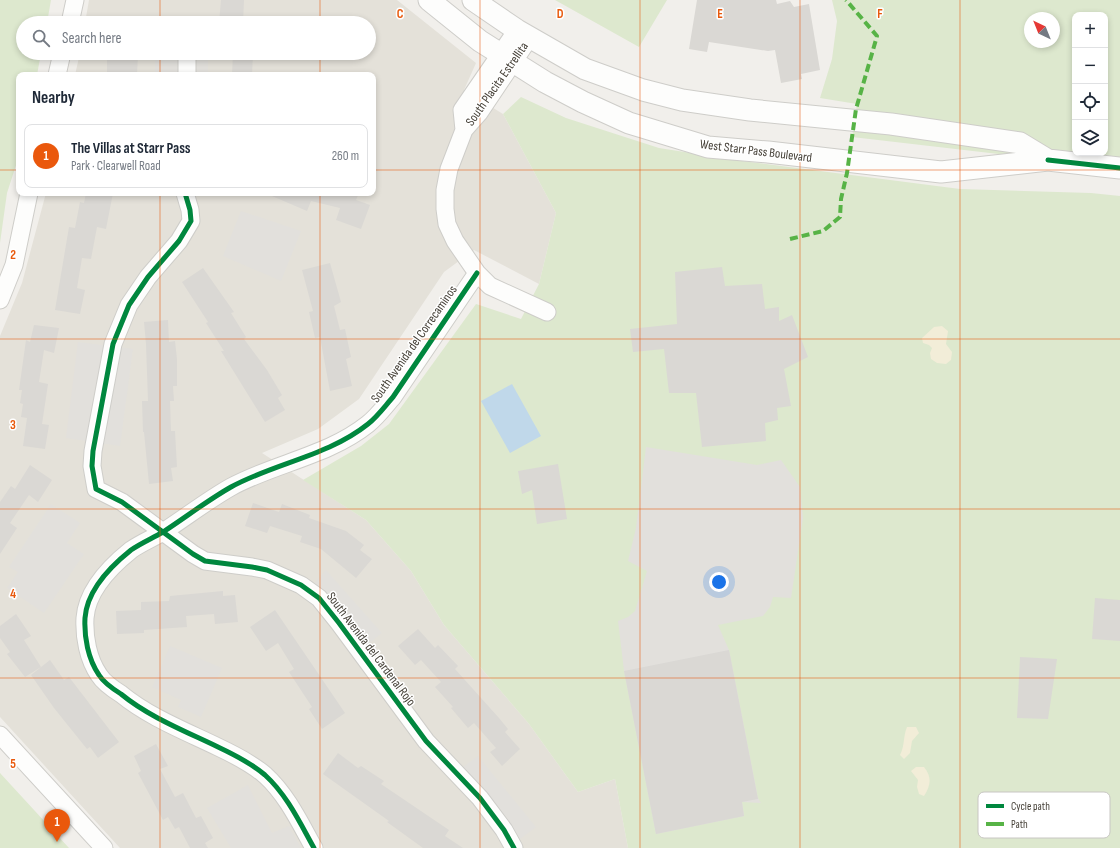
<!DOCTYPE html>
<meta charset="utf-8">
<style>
:root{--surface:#fff;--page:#f6f6f7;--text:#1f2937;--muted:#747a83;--line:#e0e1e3;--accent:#ea580c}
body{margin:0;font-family:"Sofia Sans Condensed",sans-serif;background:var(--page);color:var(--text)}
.controls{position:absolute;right:12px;top:12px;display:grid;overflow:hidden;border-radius:8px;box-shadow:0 2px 6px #0003}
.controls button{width:36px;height:36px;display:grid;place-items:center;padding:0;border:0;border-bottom:1px solid var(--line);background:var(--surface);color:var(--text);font:20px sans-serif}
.compass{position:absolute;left:1024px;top:12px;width:36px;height:36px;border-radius:50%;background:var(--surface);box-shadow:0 2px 6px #0003;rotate:317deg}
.you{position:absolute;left:719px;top:582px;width:14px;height:14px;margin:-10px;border:3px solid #fff;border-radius:50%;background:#1a73e8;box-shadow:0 0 0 6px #1a73e833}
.badge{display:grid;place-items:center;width:26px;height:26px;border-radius:50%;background:var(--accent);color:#fff;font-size:13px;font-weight:700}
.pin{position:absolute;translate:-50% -33px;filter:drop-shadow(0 1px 2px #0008)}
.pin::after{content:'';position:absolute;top:21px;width:14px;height:12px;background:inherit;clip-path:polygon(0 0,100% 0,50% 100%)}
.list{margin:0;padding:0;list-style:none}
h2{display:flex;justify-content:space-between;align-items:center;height:52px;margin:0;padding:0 16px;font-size:17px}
h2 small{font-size:13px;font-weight:400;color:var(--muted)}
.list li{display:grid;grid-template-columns:26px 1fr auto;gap:12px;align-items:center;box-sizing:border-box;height:64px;margin:0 8px 8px;padding:0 8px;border:1px solid var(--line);border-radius:8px}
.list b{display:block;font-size:15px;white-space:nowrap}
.list p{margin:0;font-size:13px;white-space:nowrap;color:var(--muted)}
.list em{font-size:13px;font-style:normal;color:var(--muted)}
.icon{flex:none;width:22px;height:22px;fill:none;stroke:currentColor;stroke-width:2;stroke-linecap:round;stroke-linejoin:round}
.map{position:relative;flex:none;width:1120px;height:848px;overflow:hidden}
.search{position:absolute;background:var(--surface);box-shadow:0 2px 6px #0003;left:16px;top:16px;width:360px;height:44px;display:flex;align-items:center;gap:10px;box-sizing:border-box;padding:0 14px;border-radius:22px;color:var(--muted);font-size:15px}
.panel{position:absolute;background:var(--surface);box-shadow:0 2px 6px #0003;left:16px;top:72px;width:360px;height:124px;border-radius:8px}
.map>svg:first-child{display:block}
</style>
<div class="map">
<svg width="1120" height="848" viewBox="0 0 1120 848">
<rect width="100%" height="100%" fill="#f1efeb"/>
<!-- residential -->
<path fill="#e4e1d9" d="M89,0H397L476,63L464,90L503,114L556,213L539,284L474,250L444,272L359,399L318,429L262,453L366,520L411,571L444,625L529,724L578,792L615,779L628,848H120L0,717V336L22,283L46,193H373V75H75L80,53H369V23H85Z"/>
<!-- green -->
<path fill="#dde8ce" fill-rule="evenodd" d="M0,0H51L47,23H23V53H41L37,75H19V156L7,193L0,243Z
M555,0H667L639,47Z
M832,0H1120V168L852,137L857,104L820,98L832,59L837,21ZM1075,15H1105V153H1075ZM1030,18H1054V42H1030Z
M521,97L566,118L659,148L742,161L960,189L1091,193L1120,196V848H628L615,779L578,792L529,724L444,625L411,571L366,520L303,480L361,446L389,424L476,304L521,319L539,284L556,213L503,114Z
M0,773L69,848H0Z"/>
<!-- sand -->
<path fill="#f2edd8" d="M942,326L948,331L946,344L952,352L951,360L946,364L937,363L931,359L930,353L932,348L929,345L923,343L922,338L934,327Z
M907,727H916L919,733L912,741L910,753L904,759L900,755C905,746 903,736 907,727Z
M916,767H924C932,777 931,785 924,796L919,794L917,787L918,780L911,771Z"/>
<!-- parking -->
<path fill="#e2e0dc" d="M155,53H208V75H155Z
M241,211L301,231L281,281L223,256Z
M78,342L133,349L120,446L66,438Z
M646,447L757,465L781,460L800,487L803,518L791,598L773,597L770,607L763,616L718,625L729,650L758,798L761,803L742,802L744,816L656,834L624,671L618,621L628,617L635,611L647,571L628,561L636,528Z
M51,504L80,523L67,543L84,554L44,613L7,588L18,572L9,567Z
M326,570L382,633L362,649L312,586Z
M170,646L222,668L201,717L178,707L181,700L152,687Z
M478,756L536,827L512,845L455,773Z
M248,785L272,833L289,826L301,848H231L207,808Z"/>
<!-- water -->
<path fill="#c0d8ea" d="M512,384L541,436L510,453L481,401Z"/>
<!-- building -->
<path fill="#dad8d4" d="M221,0H244L243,23H219Z
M697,0H776L777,4L790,1L794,7L809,4L820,70L801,74L802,79L781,83L775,50L768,51L709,42L707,52L689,49Z
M107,53L138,54L137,75H107Z
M233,53H253L252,75H232Z
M86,193H113L106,229L97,227L91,259L82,258L77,288L85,290L80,314L55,310L69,227L75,228L80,202L84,203Z
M265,193H359L356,200L370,205L361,229L336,220L340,208L311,201L307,211Z
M330,263L341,302L334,306L340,330L345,329L351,357L346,359L352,386L330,391L320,337L315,338L309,312L313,311L302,270Z
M722,267L725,286L762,284L765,309L779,307V321L792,315L808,357L784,369L791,406L777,408L778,420L765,423L766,441L702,447L696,393H669L664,349L633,352L630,329L677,324L675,272Z
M203,268L234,312L231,313L246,337L244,339L267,370L282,395L278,398L285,410L265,422L221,351H224L206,323L208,322L182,282Z
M168,320L169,342L175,341L177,359V386H173L174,401H170L171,431H175L177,467L171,468L173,481L149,484L144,432H143L142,401H148L146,344L144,322Z
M34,325L59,328L54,353L44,350L39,382L48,384L42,424L49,425L45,449L23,446L27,418L21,417L23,404L20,403L22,390H19L26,340L30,342Z
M558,464L567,519L537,524L532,490L522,494L518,471Z
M30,465L52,480L38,502L29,495L10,523L17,528L0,554V502L11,486L15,489Z
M253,503L279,512L282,504L310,515L309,518L346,531L364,545L360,550L372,559L356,578L321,549L300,542L302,536L270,526L267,533L245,526Z
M223,591V596L235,595L238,622L215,624L214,614L186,616L187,627L144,630V633L117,634L116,611L141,610V602L169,601L170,596Z
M1095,598L1120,600V641L1092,639Z
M275,610L345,713L322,729L309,709L312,707L289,672L294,669L278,643L266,651L250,627Z
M16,614L31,636L24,640L41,667L25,677L7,654L10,652L0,638V626Z
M418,629L435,648L438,645L458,666L455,669L499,718L508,729L505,732L520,749L502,766L490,752L496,748L474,723L468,728L451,708L453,707L435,687L441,682L421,660L415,665L398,646Z
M729,650L758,799L742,802L744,816L656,834L624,671Z
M1020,657L1057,659L1048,719L1017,718Z
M50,660L64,680L69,677L119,742L98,758L90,747L87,749L54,708L31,675Z
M156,744L168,766L160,769L175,797L183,793L196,818L201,816L213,838L205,843L208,848H190L179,827L175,829L168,817L163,820L138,773L141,771L134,756Z
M338,753L358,768L361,766L384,781L381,784L449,830L445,836L463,848H423L387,822L389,821L323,774Z"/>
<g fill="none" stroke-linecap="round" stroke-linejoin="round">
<defs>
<path id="minor" d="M70,23L75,0
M530,37L479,113L464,130L449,169L445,190V209L447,224L455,241L477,273L490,286L547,312
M57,75L62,53
M187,75V53
M464,130L462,110L517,30
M185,193L190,210L191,221L179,241L148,277L129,305L113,344L93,451L92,466L96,489L122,502L193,554L205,561L252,567L267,570L301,585L319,598L339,623L426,741L480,798L504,830L514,848
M0,300L14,265L29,193
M0,735L104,848
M314,848C300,823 287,795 265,775C251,763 235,755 218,747C185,731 149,717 121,694C113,689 104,683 99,675C88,659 84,637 85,618C87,590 111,566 131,550C141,543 153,538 163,532C186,517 208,500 231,487C275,463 328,456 368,424C378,416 385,406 393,397L477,273"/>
<path id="tertiary" d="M429,0L480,41L545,82L583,102L629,123L708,147L768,152L941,172L1048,160L1120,168
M473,0L517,30L585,69L643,90L682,100L750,110L891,124L1020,143L1048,160"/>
</defs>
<!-- minor casing -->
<use href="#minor" stroke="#cecdc9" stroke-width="19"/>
<!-- tertiary casing -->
<use href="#tertiary" stroke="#cecdc9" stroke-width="23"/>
<!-- minor -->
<use href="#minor" stroke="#fdfdfc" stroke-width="17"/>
<!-- tertiary -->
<use href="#tertiary" stroke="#fdfdfc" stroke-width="21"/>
<!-- quiet -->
<path stroke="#57b346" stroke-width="4" stroke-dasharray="8 4" stroke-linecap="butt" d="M790,239L823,231L840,217L841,199L847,173L856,109L877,36L846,0"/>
<defs>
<path id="cycleway" d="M1048,160L1120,168
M185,193L190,210L191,221L179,241L148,277L129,305L113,344L93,451L92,466L96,489L122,502L193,554L205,561L252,567L267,570L301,585L319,598L339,623L426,741L480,798L504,830L514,848
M314,848C300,823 287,795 265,775C251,763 235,755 218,747C185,731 149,717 121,694C113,689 104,683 99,675C88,659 84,637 85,618C87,590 111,566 131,550C141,543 153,538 163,532C186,517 208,500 231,487C275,463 328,456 368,424C378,416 385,406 393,397L477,273"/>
</defs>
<!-- cycleway casing -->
<use href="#cycleway" stroke="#fff" stroke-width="8"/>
<!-- cycleway -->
<use href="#cycleway" stroke="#00873e" stroke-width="5"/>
</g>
<!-- grid -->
<path fill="none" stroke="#e8590c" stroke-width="1" stroke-opacity="0.55" d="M160,0V23M320,0V23M480,0V848M640,0V848M800,0V848M960,0V848M160,53V75M320,53V75M0,170H19M373,170H1120M160,193V848M320,193V848M0,339H1120M0,509H1120M0,678H1120"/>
<g text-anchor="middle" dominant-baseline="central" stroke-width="3" stroke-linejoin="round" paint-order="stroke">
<!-- street labels -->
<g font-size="13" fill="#464138" stroke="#fff">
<text transform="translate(497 84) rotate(-55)">South Placita Estrellita</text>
<text transform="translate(756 151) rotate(7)">West Starr Pass Boulevard</text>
<text transform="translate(414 344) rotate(-55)">South Avenida del Correcaminos</text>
<text transform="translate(371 649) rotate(53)">South Avenida del Cardenal Rojo</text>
</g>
</g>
<!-- legend -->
<rect x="978" y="792" width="132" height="46" rx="6" fill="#fff" stroke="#c8c6c3" stroke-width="1"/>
<rect x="986" y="804" width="18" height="4" fill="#00873e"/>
<rect x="986" y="822" width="18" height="4" fill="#57b346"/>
<g font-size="11" fill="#464138">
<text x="1011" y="810">Cycle path</text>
<text x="1011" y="828">Path</text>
</g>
<g font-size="13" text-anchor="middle" font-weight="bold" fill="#e8590c" stroke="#fff" stroke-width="3" stroke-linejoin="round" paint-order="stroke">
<text x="400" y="18">C</text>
<text x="560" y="18">D</text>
<text x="720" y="18">E</text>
<text x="880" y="18">F</text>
<text x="13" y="259">2</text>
<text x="13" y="429">3</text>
<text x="13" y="598">4</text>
<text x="13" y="768">5</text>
</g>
</svg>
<div class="controls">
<button>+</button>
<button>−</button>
<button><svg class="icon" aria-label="locate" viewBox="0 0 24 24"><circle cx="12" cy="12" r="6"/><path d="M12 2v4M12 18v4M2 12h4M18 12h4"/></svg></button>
<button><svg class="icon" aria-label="layers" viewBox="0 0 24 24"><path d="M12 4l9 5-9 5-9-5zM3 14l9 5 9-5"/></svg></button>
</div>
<svg class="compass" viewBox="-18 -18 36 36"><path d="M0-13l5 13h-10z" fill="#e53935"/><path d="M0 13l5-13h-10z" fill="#747a83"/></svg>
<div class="you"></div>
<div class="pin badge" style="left:57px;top:842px">1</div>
<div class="search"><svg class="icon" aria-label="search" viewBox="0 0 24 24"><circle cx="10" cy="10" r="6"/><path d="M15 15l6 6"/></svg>Search here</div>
<section class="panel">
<h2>Nearby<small></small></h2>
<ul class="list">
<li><span class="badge">1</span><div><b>The Villas at Starr Pass</b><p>Park · Clearwell Road</p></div><em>260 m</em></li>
</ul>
</section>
</div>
